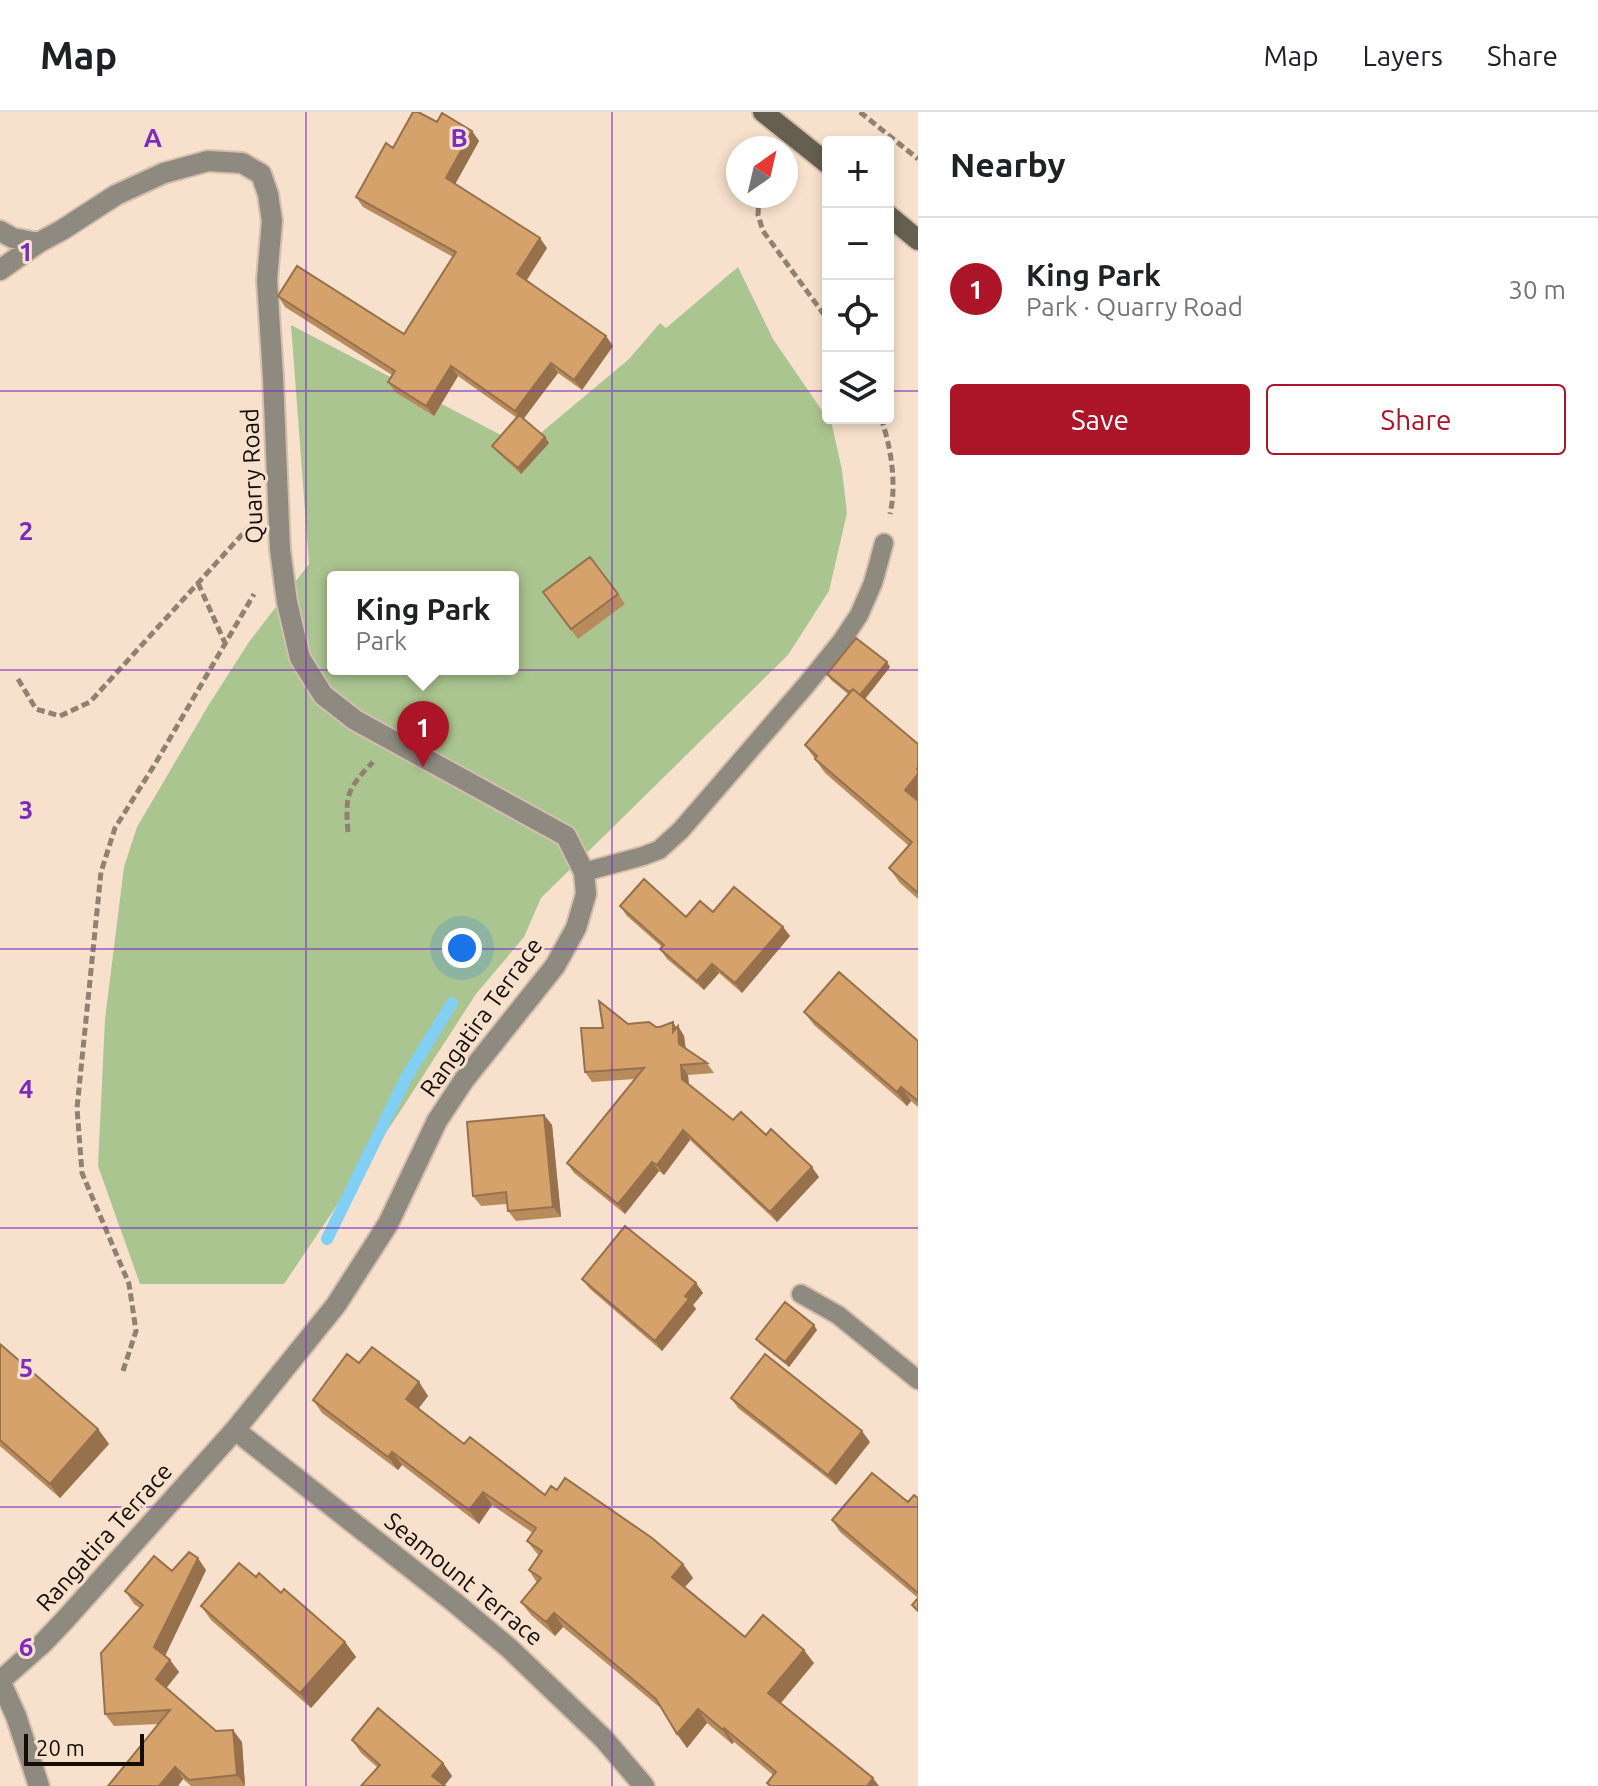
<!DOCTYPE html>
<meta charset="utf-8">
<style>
:root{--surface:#fff;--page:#f2f2f2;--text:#202124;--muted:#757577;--line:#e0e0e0;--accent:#ab1527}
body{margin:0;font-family:Ubuntu,sans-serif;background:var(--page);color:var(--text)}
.controls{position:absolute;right:24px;top:24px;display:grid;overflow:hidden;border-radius:8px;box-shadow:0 4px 12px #0003}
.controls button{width:72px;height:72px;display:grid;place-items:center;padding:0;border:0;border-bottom:2px solid var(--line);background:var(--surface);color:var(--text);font:40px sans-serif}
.compass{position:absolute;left:726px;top:24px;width:72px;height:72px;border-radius:50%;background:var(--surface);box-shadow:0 4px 12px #0003;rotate:34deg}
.scale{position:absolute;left:24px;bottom:20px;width:120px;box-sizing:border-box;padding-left:8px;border:4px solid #140d06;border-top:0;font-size:22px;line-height:28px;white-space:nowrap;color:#140d06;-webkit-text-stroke:6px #f7e1cc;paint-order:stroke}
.you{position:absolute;left:462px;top:836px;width:28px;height:28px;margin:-20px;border:6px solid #fff;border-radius:50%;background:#1a73e8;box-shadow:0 0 0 12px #1a73e833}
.badge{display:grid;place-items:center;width:52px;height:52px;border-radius:50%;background:var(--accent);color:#fff;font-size:26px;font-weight:700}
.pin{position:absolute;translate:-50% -66px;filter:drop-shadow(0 2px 4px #0008)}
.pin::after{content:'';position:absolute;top:42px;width:28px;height:24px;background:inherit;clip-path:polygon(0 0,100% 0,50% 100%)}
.popup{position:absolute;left:327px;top:459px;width:192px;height:104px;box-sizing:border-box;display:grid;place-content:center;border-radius:8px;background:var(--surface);filter:drop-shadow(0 2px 6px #0005);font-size:26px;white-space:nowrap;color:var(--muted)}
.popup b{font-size:30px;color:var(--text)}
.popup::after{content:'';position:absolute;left:50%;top:100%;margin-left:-16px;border:16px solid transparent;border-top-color:var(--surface)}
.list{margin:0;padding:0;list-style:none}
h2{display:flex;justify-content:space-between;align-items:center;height:104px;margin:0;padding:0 32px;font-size:34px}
h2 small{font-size:26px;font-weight:400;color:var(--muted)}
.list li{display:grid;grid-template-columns:52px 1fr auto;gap:24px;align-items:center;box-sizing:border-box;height:144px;padding:0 32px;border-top:2px solid var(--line)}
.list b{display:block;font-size:30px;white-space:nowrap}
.list p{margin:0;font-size:26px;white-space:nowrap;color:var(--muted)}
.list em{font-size:26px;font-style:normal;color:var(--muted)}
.actions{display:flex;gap:16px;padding:24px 32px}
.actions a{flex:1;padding:18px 0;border:2px solid var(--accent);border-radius:8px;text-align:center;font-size:28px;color:var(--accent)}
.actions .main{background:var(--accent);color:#fff}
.icon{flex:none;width:44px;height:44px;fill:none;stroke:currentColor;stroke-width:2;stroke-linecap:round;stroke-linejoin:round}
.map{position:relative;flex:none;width:918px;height:1674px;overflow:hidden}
header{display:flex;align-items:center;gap:48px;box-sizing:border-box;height:112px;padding:0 40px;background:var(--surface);border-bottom:2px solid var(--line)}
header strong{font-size:38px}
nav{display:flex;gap:44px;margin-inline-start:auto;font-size:28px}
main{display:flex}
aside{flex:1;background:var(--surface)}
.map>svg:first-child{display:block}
</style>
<header>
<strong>Map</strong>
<nav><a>Map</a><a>Layers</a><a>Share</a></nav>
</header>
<main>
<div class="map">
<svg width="918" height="1674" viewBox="0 0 918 1674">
<rect width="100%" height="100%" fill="#f7e1cc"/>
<!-- green -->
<path fill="#abc590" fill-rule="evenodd" d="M738,155L773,227L832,313L842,358L847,401L829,479L788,543L541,786L524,825L476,882L399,1001L284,1172H140L98,1054L105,907L124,755L137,715L208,594L249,530L309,452L291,213L524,335L629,247L660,211L666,216ZM333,465H513V557H333Z"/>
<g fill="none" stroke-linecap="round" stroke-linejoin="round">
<!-- stream -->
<path stroke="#82cff6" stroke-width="12" d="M327,1127L406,966L452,891"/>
<defs>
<path id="service" d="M584,760L643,744L659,738L681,718L807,572L841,530L859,503L873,471L884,431
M801,1182L838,1203L918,1268"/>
<path id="minor" d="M0,119L13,126L38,131
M0,158L38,131L62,118L116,83L164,61L208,49L242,51L261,62L268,82L272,109L267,168L273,265L280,437L287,490L300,546L323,583L355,608L566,724L584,760L586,782L576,816L555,854L464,968L437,1009L388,1112L336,1193L235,1318L63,1510L43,1531L0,1569
M235,1318L454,1490L509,1536L603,1626L644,1674"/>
<path id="tertiary" d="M0,1569L16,1604L39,1674"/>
<path id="secondary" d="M763,0L828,52
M888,103L918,128"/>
</defs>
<!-- service casing -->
<use href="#service" stroke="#d3bfac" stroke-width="22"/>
<!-- minor casing -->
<use href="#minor" stroke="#d3bfac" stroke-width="24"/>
<!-- tertiary casing -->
<use href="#tertiary" stroke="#d3bfac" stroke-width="24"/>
<!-- secondary casing -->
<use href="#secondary" stroke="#d3bfac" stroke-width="24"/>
<!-- path -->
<path stroke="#908172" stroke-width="5" stroke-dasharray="8 4" stroke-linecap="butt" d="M860,0L918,47
M759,84L758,103L763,119L828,208
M881,306C891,335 897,372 890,402
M198,471L225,531
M18,567L36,597L60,604L90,590L248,416
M348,720C345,683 347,677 373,650
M123,1259L136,1219L129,1172L82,1061L77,996L101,760L115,716L155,652L254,482"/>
<!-- service -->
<use href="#service" stroke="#8e8a7f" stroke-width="18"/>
<!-- minor -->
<use href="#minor" stroke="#8e8a7f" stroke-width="20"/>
<!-- tertiary -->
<use href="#tertiary" stroke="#8e8a7f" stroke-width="20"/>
<!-- secondary -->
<use href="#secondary" stroke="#645f4f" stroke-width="20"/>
</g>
<!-- wall -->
<path fill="#b88b5d" d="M437,10L472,19L479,29L455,72L547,136L527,168L613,234L582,278L558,261L523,307L549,331L521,362L496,339L492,334L517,306L458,264L434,304L395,280L388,270L392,263L285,195L278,184L404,222L453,145L363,95L356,85L393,36Z
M543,480L618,482L625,492L578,527Z
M890,555L865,587L918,632V787L900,771L889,756L909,734L825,661L805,633L848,582L831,568L827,562Z
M620,794L686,805L713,800L783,815L790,824L742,881L719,861L704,878L667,847L660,837L662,835L627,804Z
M804,900L918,929V995L911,989L907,994L814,913Z
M673,910L676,916L678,914L684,924L686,936L707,951L714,961L688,963L689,972L733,1008L766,1023L819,1065L777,1110L690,1028L664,1063L659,1059L625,1102L574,1061L567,1051L635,967L592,970L585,960L603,916L628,912L660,915Z
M544,1003L552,1013L561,1105L516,1109L508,1099L507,1092L481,1094L473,1084Z
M582,1167L696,1171L703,1181L693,1193L696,1197L662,1239L590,1177Z
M817,1218L789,1255L760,1232L756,1227Z
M0,1232L98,1317L109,1332L60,1386L0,1334Z
M359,1251L419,1270L428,1284L418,1297L464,1332L545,1383L683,1452L693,1466L685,1475L745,1525L814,1551L781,1591L879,1674H769L767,1671L773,1663L734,1630L732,1632L707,1611L687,1636L663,1598L563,1515L555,1524L531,1503L521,1490L537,1471L529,1458L539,1444L527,1429L533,1421L492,1393L479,1412L402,1353L398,1358L322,1301L313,1288Z
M731,1286L870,1330L836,1373L738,1296Z
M918,1386V1486L840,1420L832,1408L908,1390Z
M206,1458L165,1544L170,1548L179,1560L166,1576L216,1619L242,1630L245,1674H191L183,1667L178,1674L159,1612L114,1614L105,1602L140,1496L134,1492L125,1479L172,1459Z
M256,1465L281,1481L345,1530L356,1545L311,1596L211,1508L201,1494Z
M352,1628L443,1651L452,1664L444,1674L377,1655L361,1641Z"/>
<!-- shaded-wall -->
<path fill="#96714c" d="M472,19L479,29L453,76L446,66Z
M540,126L547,136L524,172L517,162Z
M606,224L613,234L582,278L574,268Z
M551,251L558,261L522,309L515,299Z
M451,254L458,264L434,304L426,294Z
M545,325L549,331L521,362L518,356Z
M887,550L890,555L861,592L858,587Z
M918,662V689L905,678Z
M783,815L790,824L742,881L735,871Z
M712,852L719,861L704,878L697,869Z
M673,910L678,918V914L684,924L686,942L673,920Z
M681,953L688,963L689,977L682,967Z
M901,975L911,989L907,994L897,980Z
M544,1003L552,1013L561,1105L553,1095Z
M683,1018L690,1028L664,1063L657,1053Z
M652,1050L659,1059L625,1102L618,1092Z
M812,1055L819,1065L777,1110L770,1100Z
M696,1171L703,1181L693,1193L696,1197L662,1239L655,1229L685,1184Z
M814,1213L817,1218L789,1255L785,1250Z
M419,1270L428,1284L415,1301L406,1287Z
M98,1317L109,1332L60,1386L50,1372Z
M862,1319L870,1330L836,1373L828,1363Z
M392,1340L402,1353L398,1358L388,1345Z
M483,1380L492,1393L479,1412L469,1398Z
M198,1446L206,1458L163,1548L154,1535Z
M683,1452L693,1466L682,1478L672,1465Z
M554,1501L563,1515L555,1524L546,1510Z
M345,1530L356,1545L311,1596L300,1581Z
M804,1538L814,1551L778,1594L768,1581Z
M170,1548L179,1560L164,1579L156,1567Z
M698,1597L707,1611L687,1636L677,1622Z
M724,1616L734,1630L732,1632L723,1618Z
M233,1618L242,1630L245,1674L237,1663Z
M443,1651L452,1664L444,1674L432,1664Z
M175,1655L183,1667L178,1674H159Z
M873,1666L879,1674H867Z"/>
<!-- building -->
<path fill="#d6a26c" stroke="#96714c" stroke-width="2" d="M413,0H418L437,10L442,1L472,19L446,66L540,126L517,162L606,224L574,268L551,251L515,299L451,254L426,294L388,270L395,259L278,184L297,154L404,222L456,140L356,85L386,31L393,36Z
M519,303L545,325L518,356L492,334Z
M590,445L618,482L571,517L543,480Z
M856,526L887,550L860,583L853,577L849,580L827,562Z
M853,577L918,632V655L917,657L918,658V662L905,678L918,689V781L889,756L912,730L815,647L817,644L805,633Z
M644,767L686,805L700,789L713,800L734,775L783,815L735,871L712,852L697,869L660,837L664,833L620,794Z
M839,860L918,929V989L901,975L897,980L804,900Z
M599,889L628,912L649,910L656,915H660L673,910V920L678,914L679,932L707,951L681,953L682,967L733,1008L741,1000L766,1023L771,1017L812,1055L770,1100L683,1018L657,1053L652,1050L618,1092L567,1051L644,956L585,960L581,916H603Z
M544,1003L553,1095L508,1099L506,1080L473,1084L467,1010Z
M625,1114L696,1171L685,1184L689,1187L655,1229L582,1167Z
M785,1190L814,1213L785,1250L756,1227Z
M0,1232L98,1317L50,1372L0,1328Z
M372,1235L419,1270L406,1287L464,1332L470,1325L545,1383L551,1374L557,1378L565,1366L652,1426L683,1452L672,1465L745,1525L763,1503L804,1538L768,1581L873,1666L867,1674H771L767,1671L776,1660L724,1616L723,1618L698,1597L677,1622L656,1587L554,1501L546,1510L521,1490L541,1466L529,1458L542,1439L527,1429L536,1416L483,1380L469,1398L392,1340L388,1345L313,1288L347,1242L359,1251Z
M765,1242L862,1319L828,1363L731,1286Z
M872,1361L908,1390L914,1383L918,1386V1481L832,1408Z
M189,1440L198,1446L154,1535L170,1548L156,1567L216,1619L233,1618L237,1663L189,1668L175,1655L159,1674H108L170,1598L105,1602L101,1541L143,1493L125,1479L154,1444L172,1459Z
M239,1451L256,1465L259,1461L281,1481L284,1477L345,1530L300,1581L201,1494Z
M918,1486V1499L912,1493Z
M378,1596L443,1651L432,1664L445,1674H361L380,1653L352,1628Z"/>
<!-- grid -->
<path fill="none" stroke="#7b2cbf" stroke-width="2" stroke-opacity="0.55" d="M306,0V1674M612,0V1674M0,279H828M888,279H918M0,558H918M0,837H918M0,1116H918M0,1395H918"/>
<g text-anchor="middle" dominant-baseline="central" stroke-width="6" stroke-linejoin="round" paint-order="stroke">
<!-- street labels -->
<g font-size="24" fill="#140d06" stroke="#f7e1cc">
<text transform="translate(252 364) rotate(-92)">Quarry Road</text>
<text transform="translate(481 905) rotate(-54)">Rangatira Terrace</text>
<text transform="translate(104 1425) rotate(-48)">Rangatira Terrace</text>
<text transform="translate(464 1467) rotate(39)">Seamount Terrace</text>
</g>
</g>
<g font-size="26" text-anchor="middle" font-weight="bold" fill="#7b2cbf" stroke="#f7e1cc" stroke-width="6" stroke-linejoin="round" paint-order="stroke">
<text x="153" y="35">A</text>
<text x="459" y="35">B</text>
<text x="26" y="149">1</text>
<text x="26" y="428">2</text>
<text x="26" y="707">3</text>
<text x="26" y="986">4</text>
<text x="26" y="1265">5</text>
<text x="26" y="1544">6</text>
</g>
</svg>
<div class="controls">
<button>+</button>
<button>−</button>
<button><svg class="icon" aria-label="locate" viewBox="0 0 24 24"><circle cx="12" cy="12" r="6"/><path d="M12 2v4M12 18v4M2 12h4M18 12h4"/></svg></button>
<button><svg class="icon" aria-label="layers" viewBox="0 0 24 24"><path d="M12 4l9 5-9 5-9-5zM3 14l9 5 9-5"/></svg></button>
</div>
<svg class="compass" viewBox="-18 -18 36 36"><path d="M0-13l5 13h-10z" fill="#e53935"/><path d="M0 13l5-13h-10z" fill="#757577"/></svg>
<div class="scale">20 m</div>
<div class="you"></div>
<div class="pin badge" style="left:423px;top:655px">1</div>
<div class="popup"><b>King Park</b>Park</div>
</div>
<aside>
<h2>Nearby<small></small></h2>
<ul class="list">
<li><span class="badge">1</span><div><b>King Park</b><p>Park · Quarry Road</p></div><em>30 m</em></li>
</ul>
<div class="actions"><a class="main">Save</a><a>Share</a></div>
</aside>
</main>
